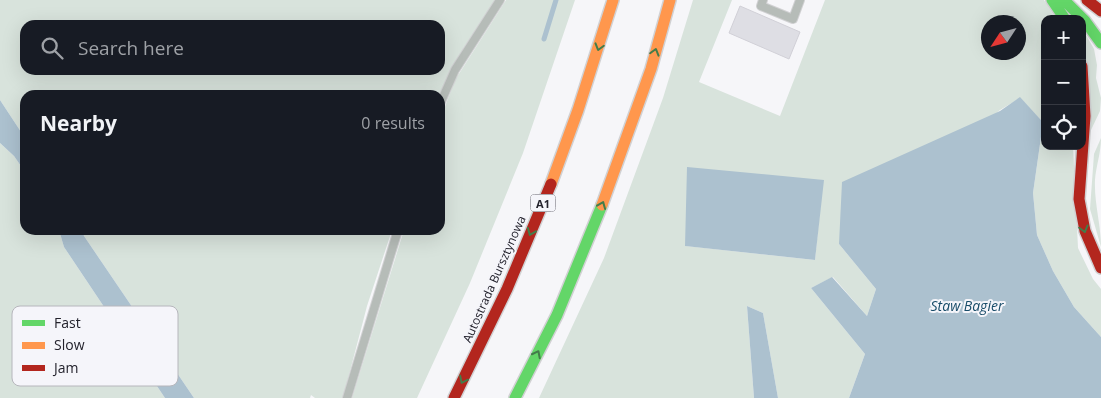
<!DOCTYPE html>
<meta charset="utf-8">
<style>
:root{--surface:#171b24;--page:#242831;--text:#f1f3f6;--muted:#9ea1a6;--line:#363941}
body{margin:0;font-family:"Open Sans",sans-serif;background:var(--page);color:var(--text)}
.controls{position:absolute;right:15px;top:15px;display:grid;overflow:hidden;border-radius:10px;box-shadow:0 5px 20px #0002}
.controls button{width:45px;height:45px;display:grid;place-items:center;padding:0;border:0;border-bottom:1px solid var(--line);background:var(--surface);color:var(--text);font:25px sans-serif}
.compass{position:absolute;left:981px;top:15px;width:45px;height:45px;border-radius:50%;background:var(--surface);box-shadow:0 5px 20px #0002;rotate:234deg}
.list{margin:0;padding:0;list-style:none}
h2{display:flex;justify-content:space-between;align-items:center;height:65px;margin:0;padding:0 20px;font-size:21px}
h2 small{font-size:16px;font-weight:400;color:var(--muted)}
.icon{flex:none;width:28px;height:28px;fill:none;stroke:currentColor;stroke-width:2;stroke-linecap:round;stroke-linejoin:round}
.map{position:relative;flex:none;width:1101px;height:398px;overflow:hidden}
.search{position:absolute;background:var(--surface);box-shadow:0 5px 20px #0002;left:20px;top:20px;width:425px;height:55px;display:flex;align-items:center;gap:12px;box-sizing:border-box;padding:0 18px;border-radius:15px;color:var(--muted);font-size:19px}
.panel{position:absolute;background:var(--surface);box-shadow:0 5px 20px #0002;left:20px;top:90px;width:425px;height:145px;border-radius:15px}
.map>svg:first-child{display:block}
</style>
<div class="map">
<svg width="1101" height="398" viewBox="0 0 1101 398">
<rect width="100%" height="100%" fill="#f6f6f9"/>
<!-- green -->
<path fill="#d8e3dc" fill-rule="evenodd" d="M0,0H495L463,49L439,95H25V138L0,100ZM25,25H440V70H25Z
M506,0H575L523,153L470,283L417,398H352L404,230H440V120L455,80Z
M693,0H732L699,82L780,116L825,0H1044L1056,19H1045V146H1073L1078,248L1093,279L1101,289V337L1074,307L1053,271L1037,235L1033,193L1041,137V120L1020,98L1000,110L839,244L876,289L867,316L833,277L811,288L865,354L849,398H778L763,313L747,306L754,398H539L604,258L663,98ZM988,22H1018V52H988ZM823,180L815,260L686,246Z
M1082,28L1094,49L1097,65L1096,78L1101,98L1100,111L1091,130L1087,68L1082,48Z
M1101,138C1101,153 1096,166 1095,180C1094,203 1101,224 1101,247L1090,209L1094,154Z
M0,143L14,156L25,172V230H59L64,247L165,398H0Z
M82,230H392L367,306L343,398H315L311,395L310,398H194L84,236Z"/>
<!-- water -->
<path fill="#acc1cf" d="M1020,97L1041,120V137L1033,193L1037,235L1053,271L1074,307L1101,337V398H849L865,354L811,288L832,277L867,316L876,289L839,244L842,182L1000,111Z
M0,100L25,138V172L14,156L0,143Z
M687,167L824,180L815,260L685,246Z
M59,230H82L84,236L194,398H165L64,247Z
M747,306L763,313L778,398H754Z"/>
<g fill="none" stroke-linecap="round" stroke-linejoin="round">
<!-- stream -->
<path stroke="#acc1cf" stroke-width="5" d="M544,39L556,0"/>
</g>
<!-- building -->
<path fill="#dedee4" stroke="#d1d0d7" d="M740,6L800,32L789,59L729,33Z"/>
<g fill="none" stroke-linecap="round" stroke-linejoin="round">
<defs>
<path id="lane" d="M763,0L761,6L793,19L800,0
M440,104L455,70L500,0
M347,398L398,230"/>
<path id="fast" d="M1052,0L1065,19
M1064,0L1085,21L1101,43
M515,398L557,315L602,205"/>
<path id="slow" d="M551,184L578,110L613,0
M602,205L651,69L670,0"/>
<path id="jam" d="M1087,0L1101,11
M1082,66L1085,116L1079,199L1085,231L1101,268
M454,398L507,289L551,184"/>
</defs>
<!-- lane casing -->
<use href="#lane" stroke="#d1d1d3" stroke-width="10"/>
<!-- fast casing -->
<use href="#fast" stroke="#d1d1d3" stroke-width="14"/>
<!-- slow casing -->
<use href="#slow" stroke="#d1d1d3" stroke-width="14"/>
<!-- jam casing -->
<use href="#jam" stroke="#d1d1d3" stroke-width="14"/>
<!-- lane -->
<use href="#lane" stroke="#b6bcb8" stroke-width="8"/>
<!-- fast -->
<use href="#fast" stroke="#63d668" stroke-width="11"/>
<!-- slow -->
<use href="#slow" stroke="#ff974d" stroke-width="11"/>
<!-- jam -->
<use href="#jam" stroke="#b3261e" stroke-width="11"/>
</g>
<!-- one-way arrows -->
<defs><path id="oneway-chevron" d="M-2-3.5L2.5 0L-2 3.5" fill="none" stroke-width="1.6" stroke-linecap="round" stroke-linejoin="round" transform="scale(1.25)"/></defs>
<g stroke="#437c4a">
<use href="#oneway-chevron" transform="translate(599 47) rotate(106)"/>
<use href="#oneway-chevron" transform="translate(655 52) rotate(-74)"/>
<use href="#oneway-chevron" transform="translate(602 205) rotate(-68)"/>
<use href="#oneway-chevron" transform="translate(1084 229) rotate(75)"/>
<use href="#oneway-chevron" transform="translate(531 232) rotate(112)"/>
<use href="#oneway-chevron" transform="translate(537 354) rotate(-63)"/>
<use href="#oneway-chevron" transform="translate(463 380) rotate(116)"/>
</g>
<g text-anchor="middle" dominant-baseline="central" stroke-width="4" stroke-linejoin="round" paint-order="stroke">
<!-- shield labels -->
<rect fill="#f5f5fa" stroke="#62616a" stroke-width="1" x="530.5" y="194.5" width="25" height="17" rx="4"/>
<g font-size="11" font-weight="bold" fill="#23222c">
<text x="543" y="203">A1</text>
</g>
<!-- street labels -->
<g font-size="12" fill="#23222c" stroke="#f5f5fa">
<text transform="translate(494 279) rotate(-66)">Autostrada Bursztynowa</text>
</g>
<!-- water labels -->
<g font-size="14" font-style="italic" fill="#174b68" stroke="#f5f5fa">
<text x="967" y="305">Staw Bagier</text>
</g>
</g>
<!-- legend -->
<rect x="12" y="306" width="166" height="80" rx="8" fill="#f5f5fa" stroke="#b6b6bc" stroke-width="1"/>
<rect x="22" y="320" width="23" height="6" fill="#63d668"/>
<rect x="22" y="342" width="23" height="7" fill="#ff974d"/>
<rect x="22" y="365" width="23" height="6" fill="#b3261e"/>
<g font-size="14" fill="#23222c">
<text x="54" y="328">Fast</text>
<text x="54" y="350">Slow</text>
<text x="54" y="373">Jam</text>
</g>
</svg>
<div class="controls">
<button>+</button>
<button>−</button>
<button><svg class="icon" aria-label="locate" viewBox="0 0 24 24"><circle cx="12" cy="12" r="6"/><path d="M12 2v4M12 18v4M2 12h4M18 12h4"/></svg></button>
</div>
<svg class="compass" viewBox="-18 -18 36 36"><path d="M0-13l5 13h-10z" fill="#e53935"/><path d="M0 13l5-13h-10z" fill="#9ea1a6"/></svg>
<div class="search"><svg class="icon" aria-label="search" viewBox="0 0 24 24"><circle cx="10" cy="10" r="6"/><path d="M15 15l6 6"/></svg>Search here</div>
<section class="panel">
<h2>Nearby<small>0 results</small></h2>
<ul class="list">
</ul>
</section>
</div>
